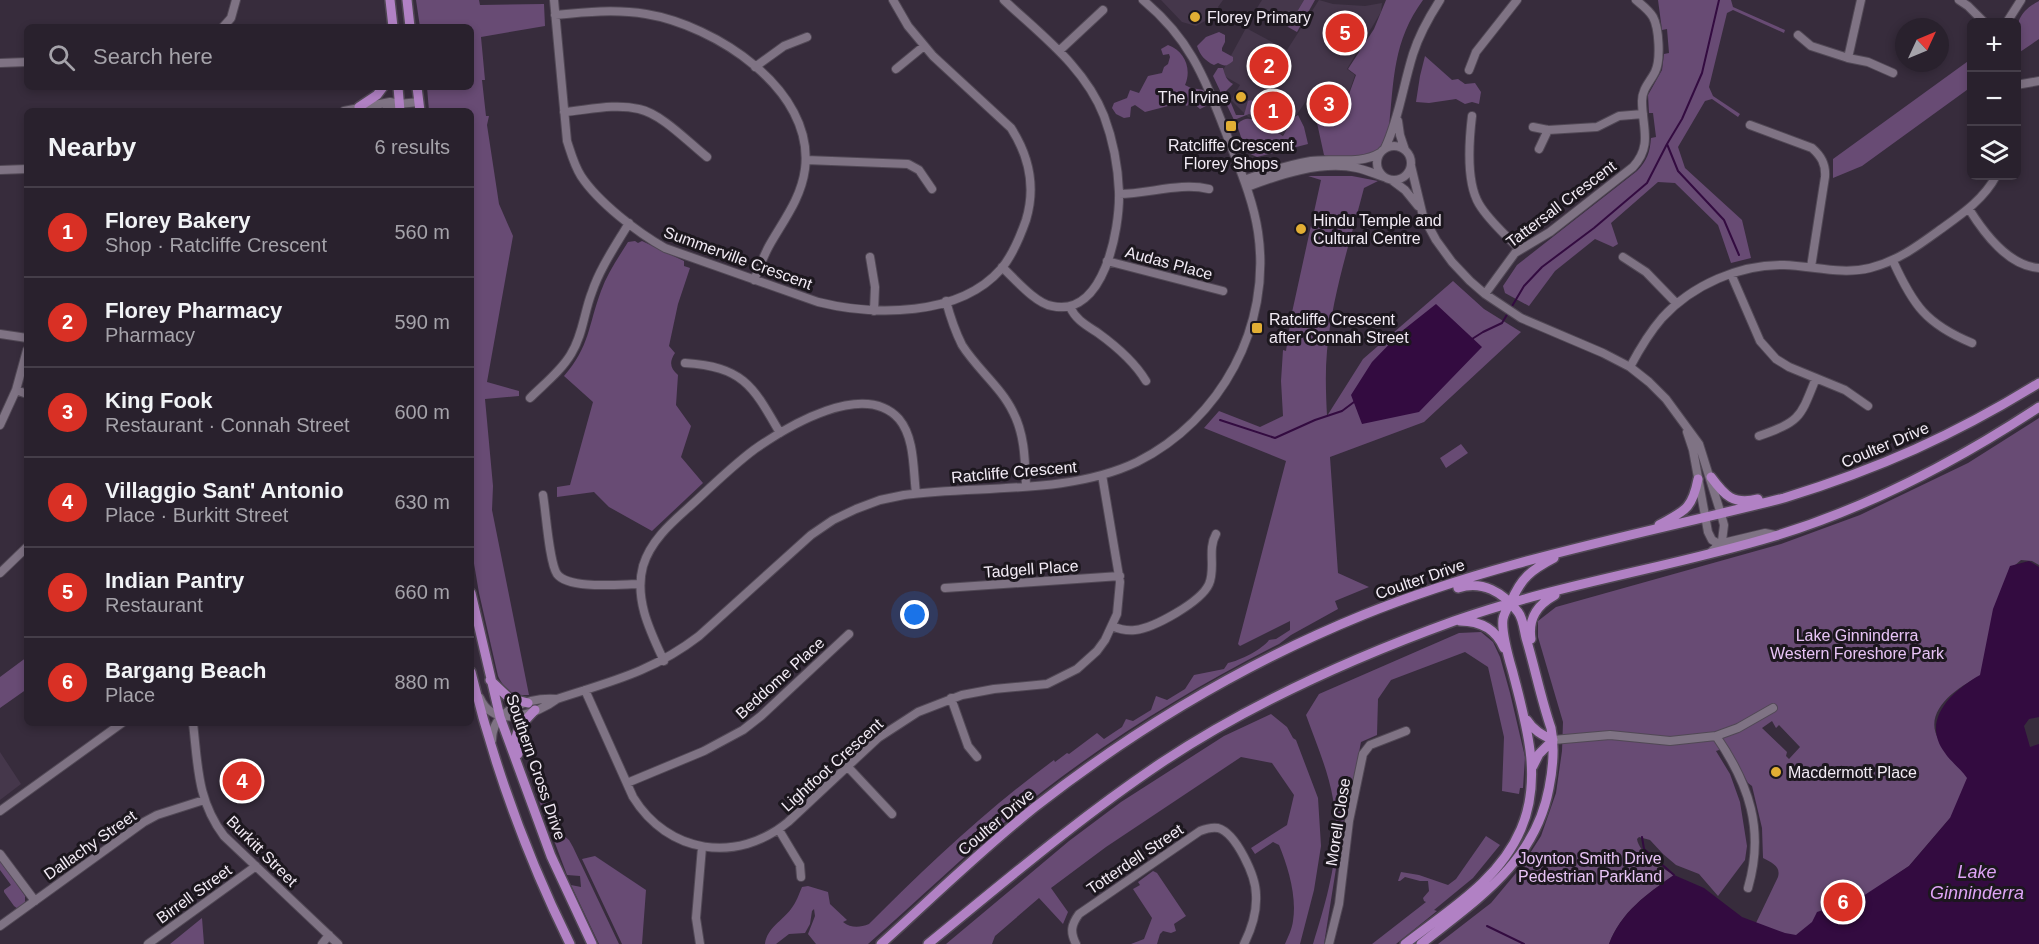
<!DOCTYPE html>
<meta charset="utf-8">
<style>
:root{--surface:#29212d;--page:#352e39;--text:#f1f3f6;--muted:#a5a3aa;--line:#453e49;--accent:#d93025}
body{margin:0;font-family:Arial,sans-serif;background:var(--page);color:var(--text)}
.controls{position:absolute;right:18px;top:18px;display:grid;overflow:hidden;border-radius:9px;box-shadow:0 3px 9px #0003}
.controls button{width:54px;height:54px;display:grid;place-items:center;padding:0;border:0;border-bottom:2px solid var(--line);background:var(--surface);color:var(--text);font:30px sans-serif}
.compass{position:absolute;left:1895px;top:18px;width:54px;height:54px;border-radius:50%;background:var(--surface);box-shadow:0 3px 9px #0003;rotate:46deg}
.you{position:absolute;left:915px;top:615px;width:21px;height:21px;margin:-15px;border:4px solid #fff;border-radius:50%;background:#1a73e8;box-shadow:0 0 0 9px #1a73e833}
.badge{display:grid;place-items:center;width:39px;height:39px;border-radius:50%;background:var(--accent);color:#fff;font-size:20px;font-weight:700}
.pin{position:absolute;translate:-50% -50%;border:3px solid #fff;box-shadow:0 2px 6px #0006}
.list{margin:0;padding:0;list-style:none}
h2{display:flex;justify-content:space-between;align-items:center;height:78px;margin:0;padding:0 24px;font-size:26px}
h2 small{font-size:20px;font-weight:400;color:var(--muted)}
.list li{display:grid;grid-template-columns:39px 1fr auto;gap:18px;align-items:center;box-sizing:border-box;height:90px;padding:0 24px;border-top:2px solid var(--line)}
.list b{display:block;font-size:22px;white-space:nowrap}
.list p{margin:0;font-size:20px;white-space:nowrap;color:var(--muted)}
.list em{font-size:20px;font-style:normal;color:var(--muted)}
.icon{flex:none;width:33px;height:33px;fill:none;stroke:currentColor;stroke-width:2;stroke-linecap:round;stroke-linejoin:round}
.map{position:relative;flex:none;width:2039px;height:944px;overflow:hidden}
.search{position:absolute;background:var(--surface);box-shadow:0 3px 9px #0003;left:24px;top:24px;width:450px;height:66px;display:flex;align-items:center;gap:15px;box-sizing:border-box;padding:0 21px;border-radius:9px;color:var(--muted);font-size:22px}
.panel{position:absolute;background:var(--surface);box-shadow:0 3px 9px #0003;left:24px;top:108px;width:450px;height:618px;border-radius:9px}
.map>svg:first-child{display:block}
</style>
<div class="map">
<svg width="2039" height="944" viewBox="0 0 2039 944">
<rect width="100%" height="100%" fill="#372c3c"/>
<!-- built -->
<path fill="#45374b" d="M1161,0H1223L1218,7L1221,12L1196,26L1182,22Z
M1262,0H1304L1288,27L1257,8Z
M1319,0L1333,4L1365,6L1382,3L1381,12L1347,69L1355,75L1338,123L1306,101L1283,135L1260,122L1248,117L1231,100L1240,85L1221,74L1246,28L1287,50Z
M0,752L21,784L0,800Z"/>
<!-- green -->
<path fill="#684b74" fill-rule="evenodd" d="M416,0H479L480,5L544,4L545,26L481,37L485,80H482L486,116H489L487,125L499,204L513,236L487,382L519,391V396L485,399L493,486L492,510L529,695C513,696 505,691 498,676L479,593L471,546V111H429L427,87H471V27H420Z
M1304,0H1315L1297,32L1288,27Z
M1386,0H1423C1393,41 1394,79 1389,127C1378,164 1362,158 1329,158L1324,155L1314,109L1338,124L1356,75L1348,69L1374,29Z
M1658,0H1731L1733,7L1785,30L1784,33L1733,10L1727,13L1709,87L1713,96L1740,114L1738,117L1712,99L1705,101L1678,147L1685,168L1742,220L1751,258L1731,263L1718,225L1675,183L1658,182L1611,223L1618,244L1613,247L1595,239L1555,271L1529,306L1505,293L1503,286L1517,265L1637,171C1647,161 1650,152 1651,138L1656,137L1653,113H1649L1648,95L1662,70L1664,54L1669,53L1667,29L1662,30Z
M2039,1V39L2017,54C2016,29 2014,14 2039,1Z
M1219,32L1225,35V42L1222,48V51L1233,57V61C1227,66 1225,67 1218,63L1214,65C1205,61 1200,55 1197,46L1206,37Z
M1168,45C1185,51 1192,69 1185,85L1191,88L1204,90L1207,100L1206,106L1200,109L1191,101L1187,106L1182,103L1178,96H1175L1168,100V106L1145,112L1135,105L1131,107L1130,117L1124,118L1116,114L1112,108L1114,103L1127,98L1130,90L1139,93L1148,76L1162,73L1164,67L1168,64L1170,57L1169,54L1163,55L1161,49Z
M1425,56L1452,80L1458,79L1465,84L1475,83L1481,92L1479,104L1472,102L1465,104L1456,99L1429,103L1416,102L1420,76Z
M1971,59V87L1862,166L1833,178V159Z
M1218,68H1223C1225,75 1226,80 1233,84L1226,91L1236,115H1244L1248,101L1251,100L1264,107L1260,118L1249,114L1234,120L1213,76Z
M1298,115L1304,127L1308,144L1257,157L1246,152L1237,125C1249,109 1270,128 1283,136L1293,118Z
M1308,176H1352L1378,181L1364,188C1350,242 1332,296 1327,351C1325,373 1326,395 1327,416L1363,359L1453,281L1484,309L1521,332L1424,422L1330,457L1338,573L1369,587L1335,601L1338,609L1291,635L1279,644C1196,686 1117,734 1043,791C982,838 926,893 868,944H816L808,934L815,916L814,909L812,911L810,924L805,933L789,934L776,944H765C767,928 782,921 791,909C796,903 799,894 802,887L808,886L828,892L830,904L847,920L843,922C851,928 859,928 869,924C927,866 987,809 1054,760L1055,762L1067,753L1069,754L1097,733L1104,739L1122,727L1126,719L1133,721L1151,710L1156,696L1167,700L1185,689L1194,675L1224,669L1228,663C1239,661 1263,649 1269,640L1276,639L1290,630V621L1240,646L1238,644L1286,461L1204,428L1219,411L1260,427L1283,416L1281,381L1283,350L1286,351L1291,317L1321,180Z
M635,241L638,243L642,241L684,261V266L690,268L678,304L669,346L675,353C669,362 670,368 678,375L676,405L691,426L681,457L703,483L652,531L609,507L594,492L557,497V487L570,485L593,402L564,376C590,346 588,326 601,291C607,274 618,258 628,242Z
M2039,418V565L2032,561L2021,560L2014,566L1982,675C1959,686 1921,711 1939,740L1974,766L1956,808L1952,815L1954,816L1950,818L1909,866L1863,898L1794,938L1756,923L1778,877C1781,866 1772,863 1763,858L1762,828L1752,786L1748,783L1728,747L1716,751L1730,774L1740,802L1747,846L1745,860L1718,896L1699,874L1676,865L1663,854L1650,840L1639,837L1637,839C1639,853 1662,868 1674,875C1647,894 1621,912 1609,944H1438L1491,903L1522,866L1541,836L1556,793L1562,751L1563,722L1538,637V621L1556,607L1781,544L1860,515L1968,463ZM1772,721L1776,728L1779,725L1800,747L1789,759L1786,756L1787,752L1762,728Z
M1461,444L1468,453L1446,468L1440,458Z
M1481,632L1493,642L1500,657L1510,693L1525,757L1523,788H1520L1519,794L1502,791L1504,737L1488,667L1465,652L1391,680L1378,699L1377,735L1361,742L1349,804L1348,793L1324,944H1313C1327,898 1343,847 1333,799C1328,770 1316,743 1306,715L1319,694L1459,633Z
M27,657V689L0,708V677Z
M1271,714L1287,727L1293,738L1296,740L1318,798L1321,846L1314,890L1300,944H1285C1288,937 1292,929 1293,921C1297,896 1288,867 1279,845L1273,842L1255,854L1251,848L1287,825L1294,795L1272,763L1241,757L1106,847L1051,888L1068,912L1063,924L1039,898L995,936L992,944H946L1069,841L1121,802L1224,736Z
M542,796L557,825L558,831L569,840L573,847L619,944H599L571,885L581,887L580,876L567,875L538,798Z
M1486,836L1500,845L1473,878L1434,910L1437,911L1396,944H1372L1426,902L1424,901L1423,898L1429,891L1428,881H1420L1405,877L1400,881H1398L1401,872L1419,875L1448,885L1456,879Z
M595,856L646,890L642,944H622L582,859Z
M0,860L25,896V902L18,909L14,906L4,892V890L11,885L0,870Z
M1153,871L1157,873L1186,916L1174,924L1176,931L1171,933L1163,931L1160,934L1157,944H1131L1144,939L1152,918L1133,889L1140,885L1138,882Z
M202,918L204,944H170Z"/>
<!-- water -->
<path fill="#330b40" d="M1436,304L1482,347L1419,412L1362,424L1351,395L1372,362L1402,331Z
M2029,561L2039,567V717L2029,719L2024,726L2030,747L2039,744V944H1609C1621,912 1647,894 1674,875L1704,888L1742,917L1785,933L1796,935L1812,922L1817,912L1860,898L1909,866L1950,818L1967,778C1961,769 1951,762 1945,753C1920,720 1952,691 1980,675L1993,609L2010,566Z"/>
<g fill="none" stroke-linecap="round" stroke-linejoin="round">
<!-- stream -->
<path stroke="#330b40" stroke-width="2" d="M1719,0L1702,73L1682,119L1667,144L1678,171L1724,220L1739,255
M1472,339L1483,332L1502,323L1524,286L1542,267L1594,228L1647,183L1667,144
M1220,420L1275,438L1315,420L1342,411L1354,402
M1642,837L1644,849L1674,875
M1487,926L1524,944"/>
<defs>
<path id="minor" d="M554,0L567,141C571,153 574,165 581,176C598,202 638,233 665,248L818,302C874,316 959,317 1001,269C1013,255 1020,237 1026,220C1036,187 1029,156 1011,128L933,56L908,26L893,0
M1861,0L1848,58L1868,62L1893,73
M1959,0L1968,6L1984,22
M555,15C585,12 616,9 646,14C714,25 815,89 805,169C801,199 783,221 769,246C763,257 759,269 754,280
M2007,22L2021,0
M223,27L231,18L236,0
M1798,35L1811,46L1848,58
M1059,51L1103,10
M0,63L27,62
M755,67L784,46L807,37
M896,69L924,46
M1469,70L1476,52L1517,0
M2016,85L2039,81
M344,111L390,102L399,104L419,102
M385,111L399,104
M564,112C588,110 615,103 639,109C662,114 688,142 707,157
M1472,116C1469,141 1466,182 1479,204C1489,221 1506,235 1519,249
M1398,121L1400,135L1405,150
M1750,125L1812,148C1821,156 1826,164 1825,177L1811,267
M1533,127L1548,130L1597,127L1619,116L1643,114
M1377 163a17 17 0 1 1 34 0a17 17 0 1 1-34 0Z
M1385,148C1399,118 1403,86 1413,54C1419,35 1429,17 1440,0
M1539,149L1548,130
M806,160L908,164L919,170L932,189
M1411,166L1423,216L1436,240L1452,262L1470,281L1485,294L1521,318L1603,353L1630,367L1649,382L1666,399L1699,444L1721,514L1724,525L1722,541L1709,554
M0,170L27,169
M1244,180C1266,172 1288,165 1311,161C1334,158 1360,165 1380,153
M1393,181L1405,190L1418,206
M1247,187C1278,175 1322,160 1357,168C1366,170 1375,174 1384,177
M1119,194C1149,194 1180,182 1209,189
M1969,209C1984,233 2008,266 2039,268
M870,257L875,287L874,311
M1623,257L1646,272L1677,304
M1107,261L1223,291
M1893,261C1913,305 1926,324 1972,343
M1002,267C1015,279 1035,303 1052,306C1104,318 1120,229 1119,192C1118,166 1113,140 1104,116C1085,67 1041,35 1004,0
M1731,274L1760,341L1776,359L1789,367L1845,390L1868,406
M1485,294L1515,253L1550,232L1633,167C1653,145 1642,127 1642,101C1642,89 1650,82 1655,72C1661,60 1659,28 1653,17C1649,10 1642,5 1636,0
M946,301C950,316 955,331 962,345C977,369 1001,387 1013,412C1025,435 1025,461 1026,486
M1070,307C1076,320 1086,325 1098,333C1116,346 1134,361 1146,381
M0,334L27,338
M685,363C744,367 753,386 780,433
M1630,367C1639,350 1649,333 1662,318C1692,285 1740,264 1784,265C1813,266 1842,275 1870,268C1898,261 1919,245 1941,229C1962,214 1984,199 1996,176
M16,390L27,394
M530,398C544,384 561,371 571,354C583,335 584,312 592,292C600,268 616,245 629,223
M0,425L16,390L27,350
M1687,432L1693,450L1708,532L1712,540L1719,544L1765,533L1775,535
M1759,436C1801,421 1800,418 1816,378
M543,495C546,512 549,562 557,574C569,590 622,584 640,584
M0,573L27,547
M945,588L1120,576
M1112,626C1119,629 1127,631 1135,630C1154,628 1201,602 1209,584C1216,568 1207,550 1216,534
M664,661C650,631 634,599 643,566C652,536 679,517 700,497C718,480 736,463 755,449C788,426 864,380 899,419C915,438 913,470 916,493
M585,690L633,797C668,854 737,864 788,822L878,738L918,712L962,695L994,689L1047,684L1077,669L1097,651L1105,640L1117,614L1120,582L1102,475
M480,698C493,729 536,715 557,699C612,681 652,672 699,636L811,535L833,520L856,509L880,500L904,495C979,485 1068,495 1137,462C1221,420 1272,326 1258,232C1253,198 1238,165 1226,133C1204,77 1191,40 1143,0
M951,698L968,746L977,757
M193,723C198,766 197,800 224,836L338,944
M1716,736L1738,728L1773,708
M492,740C492,709 530,697 557,699
M1553,740L1610,735L1670,741L1716,736C1749,784 1765,830 1748,888
M847,766L892,814
M627,783L704,751L743,730L761,716L849,634
M0,811L122,723
M779,830L800,865L801,877
M0,854L35,901
M0,926L144,822L157,815L204,800
M148,944L256,866
M322,944L329,935
M700,944L696,918L702,847
M1076,944C1070,932 1071,925 1079,914L1200,831C1205,829 1211,827 1218,828C1236,833 1256,876 1256,895C1257,912 1252,928 1244,944
M1329,944L1339,904L1349,821L1363,754L1370,745L1406,731"/>
<path id="major" d="M390,0L393,27
M407,0L410,27
M398,87L400,111
M417,87L420,111
M359,107L377,95L383,87
M1711,477C1725,496 1733,505 1758,499
M1659,525C1684,511 1692,510 1698,479
M471,593L500,717L551,856L592,944
M1460,621C1480,621 1496,629 1504,648
M1531,639C1528,618 1537,605 1555,595
M471,672C494,766 527,857 570,944
M490,680L509,698L528,703
M1527,720C1533,730 1542,735 1553,740
M518,754C511,734 521,724 535,710
M1533,766L1539,754L1553,740
M881,944C932,898 981,850 1035,807C1135,729 1245,663 1363,615C1498,560 1643,534 1784,498C1878,469 1955,435 2039,383
M928,944C1004,882 1079,818 1161,763C1251,703 1352,658 1454,621C1558,584 1669,568 1775,536C1870,507 1957,461 2039,407
M1405,944C1447,911 1499,881 1521,829C1543,778 1526,724 1513,673C1509,659 1501,633 1503,619C1504,613 1508,607 1511,602C1521,578 1531,570 1554,558
M1421,944C1476,900 1535,863 1549,788C1553,768 1555,748 1551,728C1541,699 1535,668 1526,638C1524,630 1523,618 1518,612C1503,592 1482,580 1458,588"/>
</defs>
<!-- minor casing -->
<use href="#minor" stroke="#514855" stroke-width="10"/>
<!-- major casing -->
<use href="#major" stroke="#514855" stroke-width="12"/>
<!-- minor -->
<use href="#minor" stroke="#7f7384" stroke-width="8"/>
<!-- major -->
<use href="#major" stroke="#b181c4" stroke-width="9"/>
</g>
<!-- markers -->
<g fill="#e2ae34" stroke="#1c171e" stroke-width="2">
<circle cx="1195" cy="17" r="6"/>
<circle cx="1241" cy="97" r="6"/>
<rect x="1225" y="120" width="12" height="12" rx="3"/>
<circle cx="1301" cy="229" r="6"/>
<rect x="1251" y="322" width="12" height="12" rx="3"/>
<circle cx="1776" cy="772" r="6"/>
</g>
<g text-anchor="middle" dominant-baseline="central" stroke-width="6" stroke-linejoin="round" paint-order="stroke">
<!-- poi labels -->
<g font-size="16" fill="#f2ebf5" stroke="#1c171e" text-anchor="start">
<text x="1207" y="17">Florey Primary</text>
<text x="1229" y="97" text-anchor="end">The Irvine</text>
<text x="1231" y="145" text-anchor="middle">Ratcliffe Crescent<tspan x="1231" dy="18">Florey Shops</tspan></text>
<text x="1313" y="220">Hindu Temple and<tspan x="1313" dy="18">Cultural Centre</tspan></text>
<text x="1269" y="319">Ratcliffe Crescent<tspan x="1269" dy="18">after Connah Street</tspan></text>
<text x="1788" y="772">Macdermott Place</text>
</g>
<!-- street labels -->
<g font-size="16" fill="#f2ebf5" stroke="#1c171e">
<text transform="translate(1561 204) rotate(-37)">Tattersall Crescent</text>
<text transform="translate(738 258) rotate(20)">Summerville Crescent</text>
<text transform="translate(1169 263) rotate(15)">Audas Place</text>
<text transform="translate(1885 445) rotate(-23)">Coulter Drive</text>
<text transform="translate(1014 472) rotate(-5)">Ratcliffe Crescent</text>
<text transform="translate(1031 569) rotate(-4)">Tadgell Place</text>
<text transform="translate(1420 579) rotate(-19)">Coulter Drive</text>
<text transform="translate(780 678) rotate(-42)">Beddome Place</text>
<text transform="translate(832 765) rotate(-42)">Lightfoot Crescent</text>
<text transform="translate(536 767) rotate(71)">Southern Cross Drive</text>
<text transform="translate(996 822) rotate(-40)">Coulter Drive</text>
<text transform="translate(1338 822) rotate(-81)">Morell Close</text>
<text transform="translate(90 845) rotate(-35)">Dallachy Street</text>
<text transform="translate(262 851) rotate(45)">Burkitt Street</text>
<text transform="translate(1135 859) rotate(-34)">Totterdell Street</text>
<text transform="translate(194 894) rotate(-36)">Birrell Street</text>
</g>
<!-- park labels -->
<g font-size="16" fill="#e8c4f6" stroke="#1c171e">
<text x="1857" y="635">Lake Ginninderra<tspan x="1857" dy="18">Western Foreshore Park</tspan></text>
<text x="1590" y="858">Joynton Smith Drive<tspan x="1590" dy="18">Pedestrian Parkland</tspan></text>
</g>
<!-- water labels -->
<g font-size="18" font-style="italic" fill="#dfa4f7" stroke="#1c171e">
<text x="1977" y="872">Lake<tspan x="1977" dy="21">Ginninderra</tspan></text>
</g>
</g>
</svg>
<div class="controls">
<button>+</button>
<button>−</button>
<button><svg class="icon" aria-label="layers" viewBox="0 0 24 24"><path d="M12 4l9 5-9 5-9-5zM3 14l9 5 9-5"/></svg></button>
</div>
<svg class="compass" viewBox="-18 -18 36 36"><path d="M0-13l5 13h-10z" fill="#e53935"/><path d="M0 13l5-13h-10z" fill="#a5a3aa"/></svg>
<div class="you"></div>
<div class="pin badge" style="left:1273px;top:111px">1</div>
<div class="pin badge" style="left:1269px;top:66px">2</div>
<div class="pin badge" style="left:1329px;top:104px">3</div>
<div class="pin badge" style="left:242px;top:781px">4</div>
<div class="pin badge" style="left:1345px;top:33px">5</div>
<div class="pin badge" style="left:1843px;top:902px">6</div>
<div class="search"><svg class="icon" aria-label="search" viewBox="0 0 24 24"><circle cx="10" cy="10" r="6"/><path d="M15 15l6 6"/></svg>Search here</div>
<section class="panel">
<h2>Nearby<small>6 results</small></h2>
<ul class="list">
<li><span class="badge">1</span><div><b>Florey Bakery</b><p>Shop · Ratcliffe Crescent</p></div><em>560 m</em></li>
<li><span class="badge">2</span><div><b>Florey Pharmacy</b><p>Pharmacy</p></div><em>590 m</em></li>
<li><span class="badge">3</span><div><b>King Fook</b><p>Restaurant · Connah Street</p></div><em>600 m</em></li>
<li><span class="badge">4</span><div><b>Villaggio Sant' Antonio</b><p>Place · Burkitt Street</p></div><em>630 m</em></li>
<li><span class="badge">5</span><div><b>Indian Pantry</b><p>Restaurant</p></div><em>660 m</em></li>
<li><span class="badge">6</span><div><b>Bargang Beach</b><p>Place</p></div><em>880 m</em></li>
</ul>
</section>
</div>
